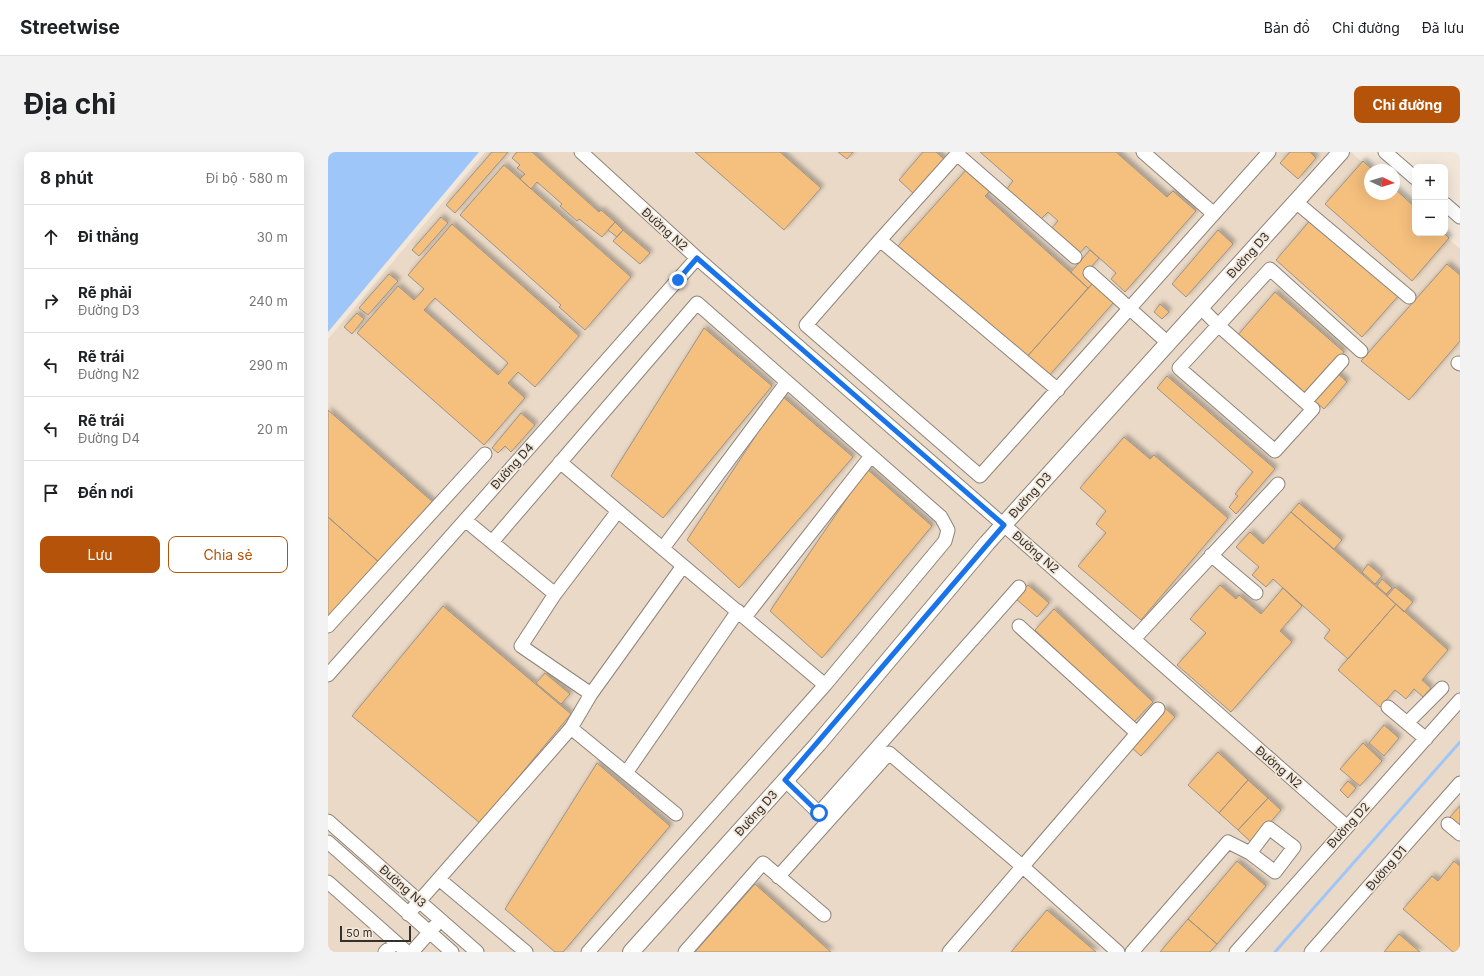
<!DOCTYPE html>
<html lang="vi">
<meta charset="utf-8">
<style>
:root{--surface:#fff;--page:#f2f2f2;--text:#202124;--muted:#757577;--line:#e0e0e0;--accent:#b45309}
body{margin:0;font-family:Inter,sans-serif;background:var(--page);color:var(--text)}
.controls{position:absolute;right:12px;top:12px;display:grid;overflow:hidden;border-radius:8px;box-shadow:0 4px 16px #0002}
.controls button{width:36px;height:36px;display:grid;place-items:center;padding:0;border:0;border-bottom:1px solid var(--line);background:var(--surface);color:var(--text);font:20px sans-serif}
.compass{position:absolute;left:1036px;top:12px;width:36px;height:36px;border-radius:50%;background:var(--surface);box-shadow:0 4px 16px #0002;rotate:94deg}
.scale{position:absolute;left:12px;bottom:10px;width:71px;box-sizing:border-box;padding-left:4px;border:2px solid #34302b;border-top:0;font-size:11px;line-height:14px;white-space:nowrap;color:#34302b;-webkit-text-stroke:3px #f2e7d9;paint-order:stroke}
.stop{position:absolute;width:12px;height:12px;margin:-9px;border:3px solid #1a73e8;border-radius:50%;background:#fff}
.stop.end{background:#1a73e8;border-color:#fff;box-shadow:0 1px 4px #0008}
.list{margin:0;padding:0;list-style:none}
h2{display:flex;justify-content:space-between;align-items:center;height:52px;margin:0;padding:0 16px;font-size:17px}
h2 small{font-size:13px;font-weight:400;color:var(--muted)}
.list li{display:grid;grid-template-columns:26px 1fr auto;gap:12px;align-items:center;box-sizing:border-box;height:64px;padding:0 16px;border-top:1px solid var(--line)}
.list b{display:block;font-size:15px;white-space:nowrap}
.list p{margin:0;font-size:13px;white-space:nowrap;color:var(--muted)}
.list em{font-size:13px;font-style:normal;color:var(--muted)}
.actions{display:flex;gap:8px;padding:12px 16px}
.actions a{flex:1;padding:9px 0;border:1px solid var(--accent);border-radius:8px;text-align:center;font-size:14px;color:var(--accent)}
.actions .main{background:var(--accent);color:#fff}
.icon{flex:none;width:22px;height:22px;fill:none;stroke:currentColor;stroke-width:2;stroke-linecap:round;stroke-linejoin:round}
.map{position:relative;flex:none;width:1132px;height:800px;overflow:hidden;border-radius:8px}
header{display:flex;align-items:center;gap:24px;box-sizing:border-box;height:56px;padding:0 20px;background:var(--surface);border-bottom:1px solid var(--line)}
header strong{font-size:19px}
nav{display:flex;gap:22px;margin-inline-start:auto;font-size:14px}
.intro{display:flex;align-items:center;justify-content:space-between;box-sizing:border-box;height:96px;padding:0 24px}
h1{margin:0;font-size:28px}
.button{padding:10px 18px;border-radius:8px;background:var(--accent);color:#fff;font-size:14px;font-weight:700}
main{display:flex;gap:24px;padding:0 24px}
aside{flex:1;background:var(--surface);border-radius:8px;box-shadow:0 4px 16px #0002}
.map>svg:first-child{display:block}
</style>
<header>
<strong>Streetwise</strong>
<nav><a>Bản đồ</a><a>Chỉ đường</a><a>Đã lưu</a></nav>
</header>
<div class="intro"><h1>Địa chỉ</h1><a class="button">Chỉ đường</a></div>
<main>
<aside>
<h2>8 phút<small>Đi bộ · 580 m</small></h2>
<ul class="list">
<li><svg class="icon" aria-label="ahead" viewBox="0 0 24 24"><path d="M12 20V5M6 11l6-6 6 6"/></svg><div><b>Đi thẳng</b></div><em>30 m</em></li>
<li><svg class="icon" aria-label="right" viewBox="0 0 24 24"><path d="M7 20v-9h11M14 6l5 5-5 5"/></svg><div><b>Rẽ phải</b><p>Đường D3</p></div><em>240 m</em></li>
<li><svg class="icon" aria-label="left" viewBox="0 0 24 24"><path d="M17 20v-9H6M10 6l-5 5 5 5"/></svg><div><b>Rẽ trái</b><p>Đường N2</p></div><em>290 m</em></li>
<li><svg class="icon" aria-label="left" viewBox="0 0 24 24"><path d="M17 20v-9H6M10 6l-5 5 5 5"/></svg><div><b>Rẽ trái</b><p>Đường D4</p></div><em>20 m</em></li>
<li><svg class="icon" aria-label="arrive" viewBox="0 0 24 24"><path d="M6 21V4h12l-3 4 3 4H6"/></svg><div><b>Đến nơi</b></div></li>
</ul>
<div class="actions"><a class="main">Lưu</a><a>Chia sẻ</a></div>
</aside>
<div class="map">
<svg width="1132" height="800" viewBox="0 0 1132 800">
<defs>
<filter id="shadow"><feDropShadow dx="3" dy="-3" stdDeviation="2" flood-color="#0004"/></filter>
</defs>
<rect width="100%" height="100%" fill="#f2e7d9"/>
<!-- built -->
<path fill="#ead9c6" d="M157,0H1023L1043,18L1042,42H1066L1087,81H1114L1132,97V800H0V187Z"/>
<!-- water -->
<path fill="#9fc6f8" d="M0,0H151L0,180Z"/>
<g fill="none" stroke-linecap="round" stroke-linejoin="round">
<!-- stream -->
<path stroke="#9fc6f8" stroke-width="3" d="M947,800L1132,590"/>
</g>
<!-- building -->
<path fill="#f5bf7d" stroke="#9e9387" fill-rule="evenodd" filter="url(#shadow)" d="M164,0H180L127,61L118,53Z
M189,0H204L271,60L273,58L287,70L274,85L251,67L249,69L232,54L234,52L209,30L203,37L192,27L197,22L189,16L192,13L184,6Z
M367,0H452L493,36L456,78Z
M510,0H525L519,7Z
M595,0H608L617,8L587,43L571,28Z
M652,0H788L839,45L845,39L868,59L797,140L783,127L788,121L758,94L751,102L723,77L730,69L720,60L712,68L678,38L685,29Z
M962,0H982L988,6L970,27L952,11Z
M1035,9L1045,18H1042V42H1066V36L1087,55V81H1116L1121,86L1084,129L997,52Z
M176,13L303,125L257,178L231,155L233,153L132,63Z
M639,17L663,38L657,44L760,136L697,207L570,94Z
M113,65L120,71L91,104L84,98Z
M985,65L1072,142L1034,185L948,108Z
M287,70L295,78L289,85L280,78Z
M124,72L251,184L207,235L190,220L180,231L197,246L156,293L29,181L70,134L86,148L96,137L80,123ZM107,146L180,211L170,223L96,158Z
M295,78L322,101L312,112L285,89Z
M890,78L905,92L858,145L844,132Z
M762,98L771,106L756,123L765,131L760,136L743,120Z
M1119,112L1132,123V189L1081,248L1033,209Z
M61,122L70,129L40,163L31,156Z
M765,131L786,150L719,226L697,207Z
M947,140L1016,200L978,244L909,184Z
M832,152L841,160L834,167L826,160Z
M29,161L36,167L24,182L16,175Z
M376,176L444,234L335,366L283,324Z
M1008,220L1019,230L996,257L984,247Z
M839,224L947,317L908,362L901,355L910,344L907,342L925,320L829,236Z
M454,244L525,305L411,436L359,388Z
M0,258L106,351L53,412L0,365Z
M193,261L207,273L183,300L177,294L170,301L164,296Z
M796,285L822,307L826,303L900,366L813,468L750,414L778,381L768,372L778,359L752,336Z
M539,317L604,374L494,506L442,459Z
M971,351L1014,388L1006,397L963,360Z
M963,360L1068,452L1020,507L996,486L1002,478L945,427L938,435L924,423L931,415L908,395L922,380L935,392Z
M0,365L53,412L0,468Z
M1040,412L1054,424L1047,432L1034,420Z
M1054,427L1064,436L1058,442L1049,434Z
M700,433L721,451L709,465L688,447Z
M892,433L908,447L911,443L933,462L955,436L974,454L952,479L964,490L903,560L849,513L878,481L862,467Z
M1067,435L1085,450L1076,460L1059,444Z
M1068,452L1120,498L1094,528L1103,536L1095,545L1086,537L1078,547L1067,538L1052,555L1010,518Z
M115,454L243,562L152,671L24,564Z
M726,457L825,550L805,571L707,478Z
M217,521L242,542L233,552L208,531Z
M837,556L847,565L813,604L803,595Z
M1056,573L1071,586L1056,604L1041,591Z
M1035,591L1054,609L1032,634L1012,617Z
M890,600L920,628L891,661L860,633Z
M269,611L342,674L235,800H227L177,757Z
M920,628L940,646L910,678L891,661Z
M1020,629L1028,636L1020,646L1012,638Z
M940,646L953,658L924,691L910,678Z
M1132,654V676L1121,666Z
M909,709L938,734L889,792L860,767Z
M1126,709L1132,714V800H1125L1075,757L1104,724L1110,729Z
M427,732L503,800H367Z
M719,758L768,800H683Z
M860,767L889,792L882,800H832Z
M1071,782L1092,800H1056Z"/>
<g fill="none" stroke-linecap="round" stroke-linejoin="round">
<defs>
<path id="minor" d="M253,0L369,106L701,395L1018,674
M631,0L552,88L730,238
M815,0L886,62
M1057,0L1087,26
M629,2L747,105
M968,50L1081,145
M1117,52L1132,65
M552,88L478,173L652,324L941,0
M762,121L840,191
M872,155L891,174L977,250L985,257L947,299L851,216L942,117L1033,199
M1130,211L1132,212
M977,250L1014,209
M232,310L290,359
M137,368L227,442L290,359L497,533L617,389L620,378L613,365L369,151L164,390
M335,396L459,230
M883,403L928,441
M227,442L193,494L263,542L355,414
M417,465L543,304
M0,474L157,302
M691,474L809,581
M806,487L950,332
M0,523L369,106
M1060,555L1098,587
M1079,571L1114,536
M243,576L348,662
M298,621L410,459
M457,628L497,667
M491,661L691,435
M0,669L149,800
M1120,672L1132,682
M0,690L124,800
M450,725L561,601L694,714L790,800
M111,727L198,800
M0,730L79,800
M80,762L243,576L263,542
M57,800L59,798L61,800
M84,800L107,774
M260,800L497,533
M357,800L435,711L496,763
M621,800L830,557
M804,800L900,690L922,701L947,720L966,695L941,676L922,701
M908,800L1132,548
M983,800L1132,631"/>
<path id="major" d="M303,800L490,592L659,391L1013,0"/>
</defs>
<!-- minor casing -->
<use href="#minor" stroke="#8e8478" stroke-width="15"/>
<!-- major casing -->
<use href="#major" stroke="#8e8478" stroke-width="18"/>
<!-- minor -->
<use href="#minor" stroke="#fff" stroke-width="13"/>
<!-- major -->
<use href="#major" stroke="#fff" stroke-width="16"/>
</g>
<g fill="none" stroke-linecap="round" stroke-linejoin="round">
<!-- route -->
<path stroke="#1a73e8" stroke-width="5" d="M350,128L369,106L676,373L457,628L491,661"/>
</g>
<g text-anchor="middle" dominant-baseline="central" stroke-width="3.5" stroke-linejoin="round" paint-order="stroke">
<!-- street labels -->
<g font-size="12" fill="#34302b" stroke="#f2e7d9">
<text transform="translate(337 77) rotate(42)">Đường N2</text>
<text transform="translate(920 103) rotate(-48)">Đường D3</text>
<text transform="translate(184 314) rotate(-48)">Đường D4</text>
<text transform="translate(702 343) rotate(-48)">Đường D3</text>
<text transform="translate(708 400) rotate(41)">Đường N2</text>
<text transform="translate(951 615) rotate(41)">Đường N2</text>
<text transform="translate(428 661) rotate(-48)">Đường D3</text>
<text transform="translate(1020 673) rotate(-48)">Đường D2</text>
<text transform="translate(1058 716) rotate(-49)">Đường D1</text>
<text transform="translate(75 734) rotate(41)">Đường N3</text>
</g>
</g>
</svg>
<div class="controls">
<button>+</button>
<button>−</button>
</div>
<svg class="compass" viewBox="-18 -18 36 36"><path d="M0-13l5 13h-10z" fill="#e53935"/><path d="M0 13l5-13h-10z" fill="#757577"/></svg>
<div class="scale">50 m</div>
<div class="stop" style="left:491px;top:661px"></div>
<div class="stop end" style="left:350px;top:128px"></div>
</div>
</main>
